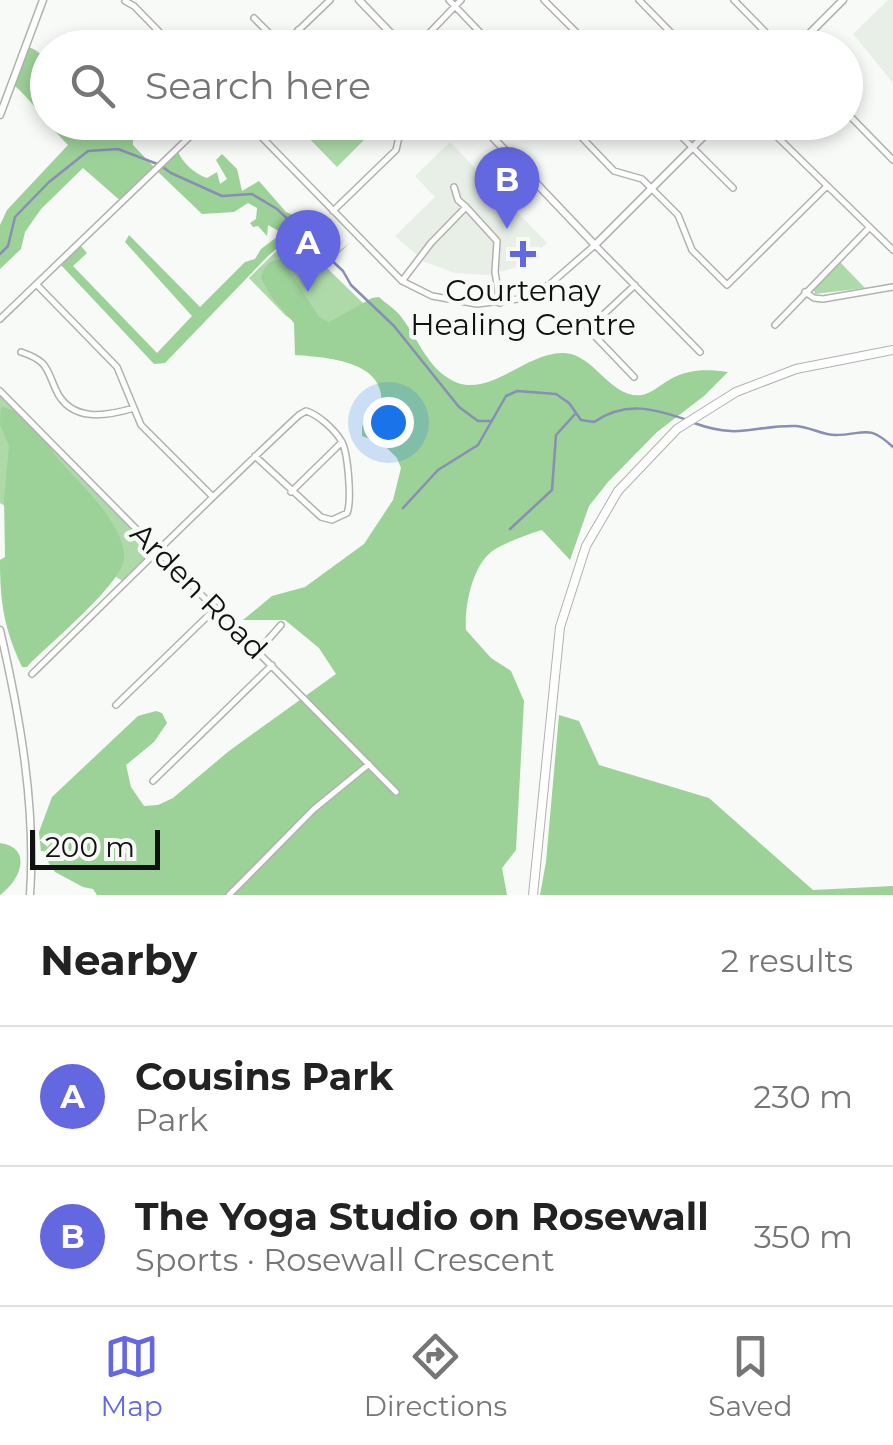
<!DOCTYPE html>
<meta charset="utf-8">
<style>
:root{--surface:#fff;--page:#f2f2f2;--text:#222;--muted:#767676;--line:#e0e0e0;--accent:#6367e0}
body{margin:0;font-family:Montserrat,sans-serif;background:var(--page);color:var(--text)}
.scale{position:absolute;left:30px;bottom:25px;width:130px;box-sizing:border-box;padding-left:10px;border:5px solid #101110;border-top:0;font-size:28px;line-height:35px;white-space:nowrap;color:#101110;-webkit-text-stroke:8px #f7faf7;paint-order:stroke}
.you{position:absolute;left:388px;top:422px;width:35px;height:35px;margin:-25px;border:8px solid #fff;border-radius:50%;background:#1a73e8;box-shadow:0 0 0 15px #1a73e833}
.badge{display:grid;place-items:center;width:65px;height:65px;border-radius:50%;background:var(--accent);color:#fff;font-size:32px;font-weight:700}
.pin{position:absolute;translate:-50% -82px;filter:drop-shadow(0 2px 5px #0008)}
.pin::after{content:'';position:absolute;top:52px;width:35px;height:30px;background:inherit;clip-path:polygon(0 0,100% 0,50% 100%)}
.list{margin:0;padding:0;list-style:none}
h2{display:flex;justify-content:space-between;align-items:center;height:130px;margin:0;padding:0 40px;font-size:42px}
h2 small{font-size:32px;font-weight:400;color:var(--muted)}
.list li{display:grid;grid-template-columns:65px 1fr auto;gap:30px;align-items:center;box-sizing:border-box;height:140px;padding:0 40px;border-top:2px solid var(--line)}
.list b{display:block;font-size:38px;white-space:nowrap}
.list p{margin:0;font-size:32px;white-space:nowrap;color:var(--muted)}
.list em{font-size:32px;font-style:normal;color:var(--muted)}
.icon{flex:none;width:55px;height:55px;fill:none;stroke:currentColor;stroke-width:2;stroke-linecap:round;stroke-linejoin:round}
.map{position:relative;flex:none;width:893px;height:895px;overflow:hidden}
.search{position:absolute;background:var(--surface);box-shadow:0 5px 15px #0003;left:30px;right:30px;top:30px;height:110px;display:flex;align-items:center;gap:25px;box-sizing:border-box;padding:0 35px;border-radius:55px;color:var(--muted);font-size:38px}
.sheet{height:410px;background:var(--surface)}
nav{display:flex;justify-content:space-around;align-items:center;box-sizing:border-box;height:140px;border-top:2px solid var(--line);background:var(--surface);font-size:28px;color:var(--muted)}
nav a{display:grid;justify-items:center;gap:5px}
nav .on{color:var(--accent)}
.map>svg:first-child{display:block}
</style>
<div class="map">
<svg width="893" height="895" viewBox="0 0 893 895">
<rect width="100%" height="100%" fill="#f7faf7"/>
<!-- built -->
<path fill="#e7efe6" d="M888,0H893V83L853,34Z
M450,142L547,243L521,266L488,275L455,273L425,262L395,236L435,197L415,176Z"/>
<!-- green -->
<path fill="#aedaaa" d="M294,123H381L337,167Z
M293,235L323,263L351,242L325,266L367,307L332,343L286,316L249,278Z
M839,261L865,288L815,294L813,286Z
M0,391L157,549L124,582L0,503Z"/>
<!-- forest -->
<path fill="#9cd198" d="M27,47C58,53 47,99 48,122L121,123L133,139V145L156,169L177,150C183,163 193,173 207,178L217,172L220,184L227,179L216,160L222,154L237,169L242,191L259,181L286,212L295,216L294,223L307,215L336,252L319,267L311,265L314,258L291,236L268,256L165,363L154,364L60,264L80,245L87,253L73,266L157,353L192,316L125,242L129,235L200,307L245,262L255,259L261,249L282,233L268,225L267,236L258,226L253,227L250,223L256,219L257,208L248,203L234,212L202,214L156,170L123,203L83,168L41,209L25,232L21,249L0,269V225L7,210L68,145C48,125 34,103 13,84Z
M282,259L319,317L329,322L372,298L379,297C386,304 396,309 402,318C417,337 426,364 448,378C489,405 529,345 571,354C596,360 613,399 642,395C652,393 660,385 669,380C687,369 707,369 728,372L704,396L657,432L608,482L589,506L570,560L542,530C531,533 498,545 490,553C472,568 464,608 466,630L491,658L511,671L524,701L516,850L502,868L507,895H97L93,889L83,887L55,872L41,852L39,832L52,797L138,716L156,711L162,713L167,723L154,742L126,765L131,787L144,806L158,805L173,798L229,751L336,674L319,648L285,620H243L272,596L305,587L364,544L393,500L401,468L397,458L383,444L362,436V426C373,417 383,409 381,394C376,360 323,357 295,355L294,323L272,298L261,278C264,265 269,261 282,259Z
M1,407C27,409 45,444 62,463C81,484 126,527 124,558C123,584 46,646 27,667H22C4,628 0,603 0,560L5,557L4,498L9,446L0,425Z
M559,715L579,721L599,765L709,798L813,890L893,886V895H540L546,862Z
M0,843C34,848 20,881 0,895Z"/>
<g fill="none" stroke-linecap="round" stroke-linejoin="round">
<!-- stream -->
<path stroke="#888eb4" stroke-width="2.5" d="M0,254L8,246L15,217L49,182L88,151L118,149L160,165L171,173L222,196L252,194L277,209L343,271L351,285L394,326L459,407L478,421H492
M694,423C741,440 753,425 796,426C810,427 823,435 835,435C865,435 867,423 893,447
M403,508L438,470L478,445L506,396L517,391L556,394L569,403L581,420L594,422C625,401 653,408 687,420
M510,529L552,490L556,435L576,413"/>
<defs>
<path id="minor" d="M449,0L495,48
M544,0L592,48
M639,0L686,48
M734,0L781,48
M125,1L134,6L175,48
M254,18L282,46
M298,30L315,48
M280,48L330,0
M415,48L461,0
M846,112L893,160
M247,122L402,281L432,296L477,304L518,299L549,285L595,245L700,352
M567,122L614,171L642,179L678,215L692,250L727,285L827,186
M667,122L733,188
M762,122L893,250
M454,187L458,200L466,207
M333,211L396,150L399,137L389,122
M402,281L431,243L466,207L497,241L495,272L500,303
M38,286L117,367L141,425L212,496
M805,292L814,298L823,299L893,287
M0,319L205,122
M775,325L869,228
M21,352C48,361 46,368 56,390C71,423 107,416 134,408
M634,377L588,329L635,285
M0,391L396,792
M291,492L342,442
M258,651L281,625
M32,674C121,587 208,500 299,415L306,411C319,415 335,430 342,442C348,454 352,501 347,513L332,520L321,517L255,456
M116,705L216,608
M153,781L272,665
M229,895L314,809L369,764"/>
<path id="tertiary" d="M359,0L405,48
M795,48L843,0
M0,115L43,0
M478,122L595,245L718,122
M0,630C20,716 36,807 30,895"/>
<path id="secondary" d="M533,895L560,627L586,546L618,491L677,429L736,392L796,369L893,350"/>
</defs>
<!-- minor casing -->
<use href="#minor" stroke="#b0b2af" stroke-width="8"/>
<!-- tertiary casing -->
<use href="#tertiary" stroke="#b0b2af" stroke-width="9"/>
<!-- secondary casing -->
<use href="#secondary" stroke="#b0b2af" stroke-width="10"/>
<!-- minor -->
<use href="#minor" stroke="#fff" stroke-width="5"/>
<!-- tertiary -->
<use href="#tertiary" stroke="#fff" stroke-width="6"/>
<!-- secondary -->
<use href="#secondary" stroke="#fff" stroke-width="8"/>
</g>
<!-- markers -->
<path fill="#6367e0" stroke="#f7faf7" stroke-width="4" d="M518 239h10v10h10v10h-10v10h-10v-10h-10v-10h10z"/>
<g text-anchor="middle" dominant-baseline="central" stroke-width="9" stroke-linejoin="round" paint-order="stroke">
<!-- poi labels -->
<g font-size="30" fill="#101110" stroke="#f7faf7">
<text x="523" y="290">Courtenay<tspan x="523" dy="34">Healing Centre</tspan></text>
</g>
<!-- street labels -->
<g font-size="30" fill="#101110" stroke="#f7faf7">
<text transform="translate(199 591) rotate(45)">Arden Road</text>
</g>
</g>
</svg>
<div class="scale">200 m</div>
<div class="you"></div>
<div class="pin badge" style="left:308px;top:292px">A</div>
<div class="pin badge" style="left:507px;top:229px">B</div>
<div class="search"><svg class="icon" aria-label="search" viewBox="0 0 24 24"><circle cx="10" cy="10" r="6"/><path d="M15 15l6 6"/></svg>Search here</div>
</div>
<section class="sheet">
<h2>Nearby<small>2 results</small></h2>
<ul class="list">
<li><span class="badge">A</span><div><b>Cousins Park</b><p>Park</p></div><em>230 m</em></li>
<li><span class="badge">B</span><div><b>The Yoga Studio on Rosewall</b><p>Sports · Rosewall Crescent</p></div><em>350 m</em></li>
</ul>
</section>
<nav>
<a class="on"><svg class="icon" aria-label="map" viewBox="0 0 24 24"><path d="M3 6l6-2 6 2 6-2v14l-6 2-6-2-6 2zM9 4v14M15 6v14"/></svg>Map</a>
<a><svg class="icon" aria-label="directions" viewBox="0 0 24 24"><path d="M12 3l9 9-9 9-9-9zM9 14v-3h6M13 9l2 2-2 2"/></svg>Directions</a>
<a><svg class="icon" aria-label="saved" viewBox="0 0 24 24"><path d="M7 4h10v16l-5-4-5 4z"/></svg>Saved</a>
</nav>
